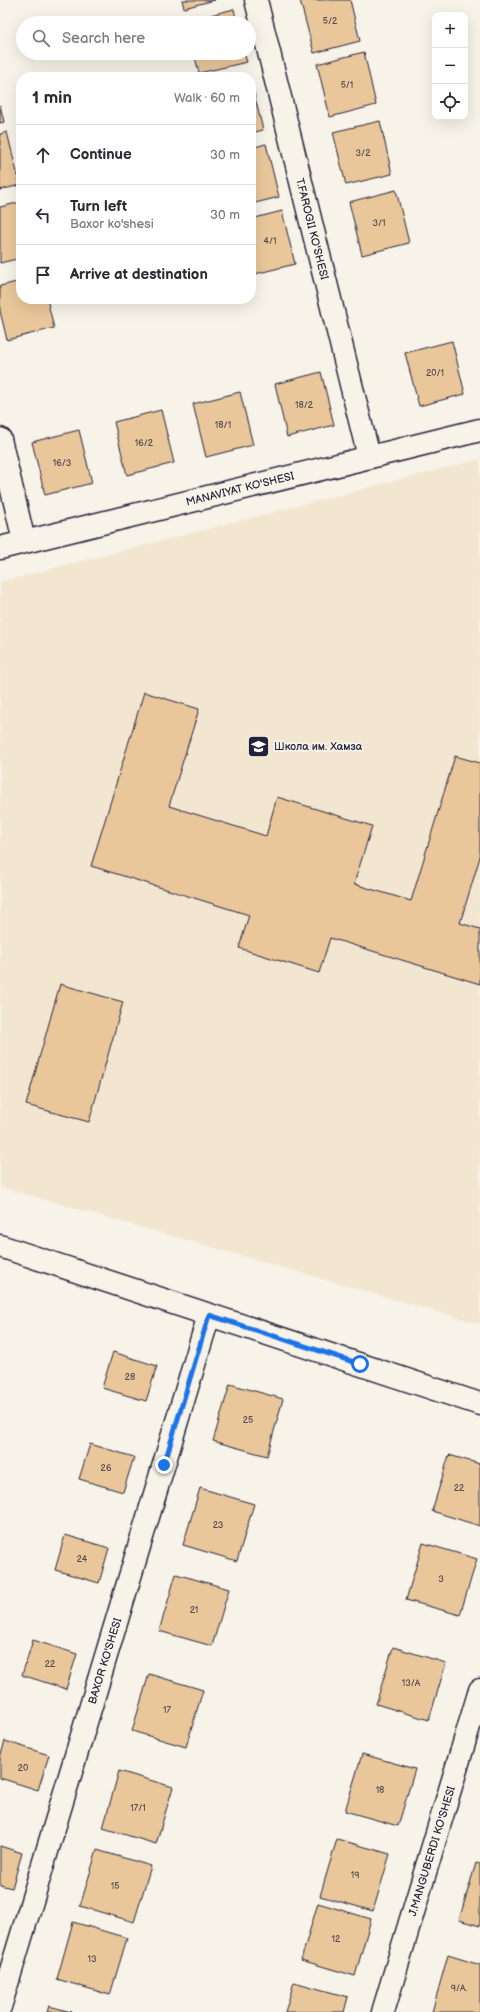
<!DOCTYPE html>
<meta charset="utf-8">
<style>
:root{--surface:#fff;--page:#f7f7f7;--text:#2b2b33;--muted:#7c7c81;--line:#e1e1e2}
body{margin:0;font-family:"Balsamiq Sans",sans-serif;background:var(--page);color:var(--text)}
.controls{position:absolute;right:12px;top:12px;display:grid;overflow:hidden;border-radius:8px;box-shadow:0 4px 16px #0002}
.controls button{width:36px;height:36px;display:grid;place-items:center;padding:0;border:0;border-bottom:1px solid var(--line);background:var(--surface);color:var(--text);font:20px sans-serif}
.stop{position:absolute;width:12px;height:12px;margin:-9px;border:3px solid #1a73e8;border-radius:50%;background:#fff}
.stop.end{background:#1a73e8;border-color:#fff;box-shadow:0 1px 4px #0008}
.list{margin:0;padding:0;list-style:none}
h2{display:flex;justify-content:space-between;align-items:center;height:52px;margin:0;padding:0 16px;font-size:17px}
h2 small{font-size:13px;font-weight:400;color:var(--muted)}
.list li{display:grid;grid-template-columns:26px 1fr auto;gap:12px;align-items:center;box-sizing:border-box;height:60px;padding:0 16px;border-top:1px solid var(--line)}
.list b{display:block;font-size:15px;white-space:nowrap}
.list p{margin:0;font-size:13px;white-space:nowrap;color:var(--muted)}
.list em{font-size:13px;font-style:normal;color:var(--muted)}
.icon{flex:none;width:22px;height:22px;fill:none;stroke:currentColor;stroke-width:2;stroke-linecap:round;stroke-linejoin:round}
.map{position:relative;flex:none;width:480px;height:2012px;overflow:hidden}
.search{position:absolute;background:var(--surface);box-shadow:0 4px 16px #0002;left:16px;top:16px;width:240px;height:44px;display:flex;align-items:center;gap:10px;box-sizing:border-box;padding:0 14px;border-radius:22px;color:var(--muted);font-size:15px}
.panel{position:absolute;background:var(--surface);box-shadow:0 4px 16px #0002;left:16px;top:72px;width:240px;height:232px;border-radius:16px}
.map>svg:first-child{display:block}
</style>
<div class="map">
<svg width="480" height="2012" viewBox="0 0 480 2012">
<rect width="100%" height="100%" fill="#f7f3e8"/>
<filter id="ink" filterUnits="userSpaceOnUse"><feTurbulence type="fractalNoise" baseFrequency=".025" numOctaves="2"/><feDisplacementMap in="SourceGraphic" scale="8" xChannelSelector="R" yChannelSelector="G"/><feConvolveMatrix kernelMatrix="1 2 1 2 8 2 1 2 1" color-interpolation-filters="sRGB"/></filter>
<g filter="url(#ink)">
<!-- built -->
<path fill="#f3e6d1" d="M480,459V1324L0,1187V582Z"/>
<!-- building -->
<path fill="#eac79b" stroke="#22223b" d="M182,0H215L184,8Z
M300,0H350L360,41L314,53Z
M234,9L237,23H187V21Z
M364,52L376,105L330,117L317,64Z
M194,53H244L247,62L199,73Z
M251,81L263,130L251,133Z
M0,105L4,122L0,123Z
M380,121L392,174L346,185L333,132Z
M7,132L20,185L0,190V134Z
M266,144L279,197L251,204V148Z
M396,190L409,243L362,255L349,202Z
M21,202V258L0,263V207Z
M282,211L295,264L251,275V219Z
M21,281V299H47L54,328L7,340L0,311V286Z
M452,341L465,394L419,406L405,353Z
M321,372L334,425L287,437L275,384Z
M240,392L253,445L206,457L193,404Z
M161,410L174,463L127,475L114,422Z
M79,430L92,483L45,495L32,442Z
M144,692L199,709L169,806L266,836L277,797L372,826L354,884L411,901L455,756L480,763V857L460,923L480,929V984L330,938L319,973L239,948L249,915L91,866Z
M60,984L123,1002L89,1122L26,1105Z
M113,1352L157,1366L146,1401L102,1388Z
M230,1384L283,1399L267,1456L213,1441Z
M90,1444L134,1457L123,1492L79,1479Z
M449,1455L480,1464V1526L432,1511Z
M200,1488L254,1504L237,1561L183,1545Z
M65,1535L109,1548L99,1583L55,1570Z
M423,1543L477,1559L460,1615L406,1600Z
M176,1574L229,1589L212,1646L159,1631Z
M33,1640L77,1654L66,1689L22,1675Z
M393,1647L446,1663L429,1720L376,1704Z
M149,1674L203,1690L186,1747L132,1731Z
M5,1741L49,1755L38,1790L0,1778V1758Z
M362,1754L415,1769L398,1826L345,1811Z
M119,1771L173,1787L156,1844L103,1828Z
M337,1839L390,1854L373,1911L320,1896Z
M0,1846L22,1853L12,1888L0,1885Z
M97,1850L151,1866L134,1922L80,1906Z
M476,1863L480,1864V1926L459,1920Z
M318,1903L371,1919L355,1976L301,1960Z
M73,1922L127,1938L110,1995L57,1979Z
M448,1955L480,1965V2012H432Z
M294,1982L348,1997L344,2012H285Z
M49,2006L71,2012H47Z"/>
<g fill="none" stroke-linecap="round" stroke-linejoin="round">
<defs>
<path id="minor" d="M256,0L369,457
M0,439L24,541
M0,548L480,430
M0,1246L480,1404
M0,2007L209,1315
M383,2012L480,1690"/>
</defs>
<!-- minor casing -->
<use href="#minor" stroke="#22223b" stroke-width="25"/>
<!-- minor -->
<use href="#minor" stroke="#f7f3e8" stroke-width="22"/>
</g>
</g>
<g fill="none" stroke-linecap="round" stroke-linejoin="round" filter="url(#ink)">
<!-- route -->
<path stroke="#1a73e8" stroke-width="5" d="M164,1465L209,1315L360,1364"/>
</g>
<!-- icons -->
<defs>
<symbol id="school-square" viewBox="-11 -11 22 22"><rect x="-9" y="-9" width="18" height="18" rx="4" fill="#22223b" stroke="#f7f3e8"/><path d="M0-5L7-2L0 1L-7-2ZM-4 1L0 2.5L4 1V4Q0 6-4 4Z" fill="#fff"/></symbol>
</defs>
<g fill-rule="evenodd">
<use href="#school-square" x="246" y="734" width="25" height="25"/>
</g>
<g text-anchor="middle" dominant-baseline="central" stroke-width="3.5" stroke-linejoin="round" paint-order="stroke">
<!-- number labels -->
<g font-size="9" fill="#544b53">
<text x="330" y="21">5/2</text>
<text x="347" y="85">5/1</text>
<text x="363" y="153">3/2</text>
<text x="379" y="223">3/1</text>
<text x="270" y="241">4/1</text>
<text x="435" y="373">20/1</text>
<text x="304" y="405">18/2</text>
<text x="223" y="425">18/1</text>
<text x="144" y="443">16/2</text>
<text x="62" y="463">16/3</text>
<text x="130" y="1377">28</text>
<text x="248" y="1420">25</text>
<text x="106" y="1468">26</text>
<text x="459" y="1488">22</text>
<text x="218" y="1525">23</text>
<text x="82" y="1559">24</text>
<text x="441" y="1579">3</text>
<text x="194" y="1610">21</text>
<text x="50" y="1664">22</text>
<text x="411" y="1683">13/A</text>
<text x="167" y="1710">17</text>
<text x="23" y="1768">20</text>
<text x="380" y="1790">18</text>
<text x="138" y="1808">17/1</text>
<text x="355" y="1875">19</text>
<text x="115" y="1886">15</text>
<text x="336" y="1939">12</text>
<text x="92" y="1959">13</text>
<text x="459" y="1988">9/A.</text>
</g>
<!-- street labels -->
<g font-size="11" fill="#22223b" stroke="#f7f3e8">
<text transform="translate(312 229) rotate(76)">T.FAROGII KO'SHESI</text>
<text transform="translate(240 489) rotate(-14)">MANAVIYAT KO'SHESI</text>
<text transform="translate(105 1661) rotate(-73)">BAXOR KO'SHESI</text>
<text transform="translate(432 1851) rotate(-73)">J.MANGUBERDI KO'SHESI</text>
</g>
<!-- poi labels -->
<g font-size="11" fill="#22223b" stroke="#f7f3e8" text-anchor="start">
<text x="274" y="746">Школа им. Хамза</text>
</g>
</g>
</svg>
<div class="controls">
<button>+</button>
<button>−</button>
<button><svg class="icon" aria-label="locate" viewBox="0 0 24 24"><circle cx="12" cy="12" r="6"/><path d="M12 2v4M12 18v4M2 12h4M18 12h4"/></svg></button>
</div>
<div class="stop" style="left:360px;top:1364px"></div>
<div class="stop end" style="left:164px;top:1465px"></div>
<div class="search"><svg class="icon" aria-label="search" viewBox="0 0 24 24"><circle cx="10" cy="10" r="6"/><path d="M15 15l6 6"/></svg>Search here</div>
<section class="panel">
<h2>1 min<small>Walk · 60 m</small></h2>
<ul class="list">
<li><svg class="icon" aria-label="ahead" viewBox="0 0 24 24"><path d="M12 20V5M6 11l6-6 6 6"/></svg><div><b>Continue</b></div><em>30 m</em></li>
<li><svg class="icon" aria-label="left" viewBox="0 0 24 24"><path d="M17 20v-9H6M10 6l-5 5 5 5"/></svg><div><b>Turn left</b><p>Baxor ko'shesi</p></div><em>30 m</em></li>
<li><svg class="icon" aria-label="arrive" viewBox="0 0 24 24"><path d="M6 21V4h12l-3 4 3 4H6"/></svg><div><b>Arrive at destination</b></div></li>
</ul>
</section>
</div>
